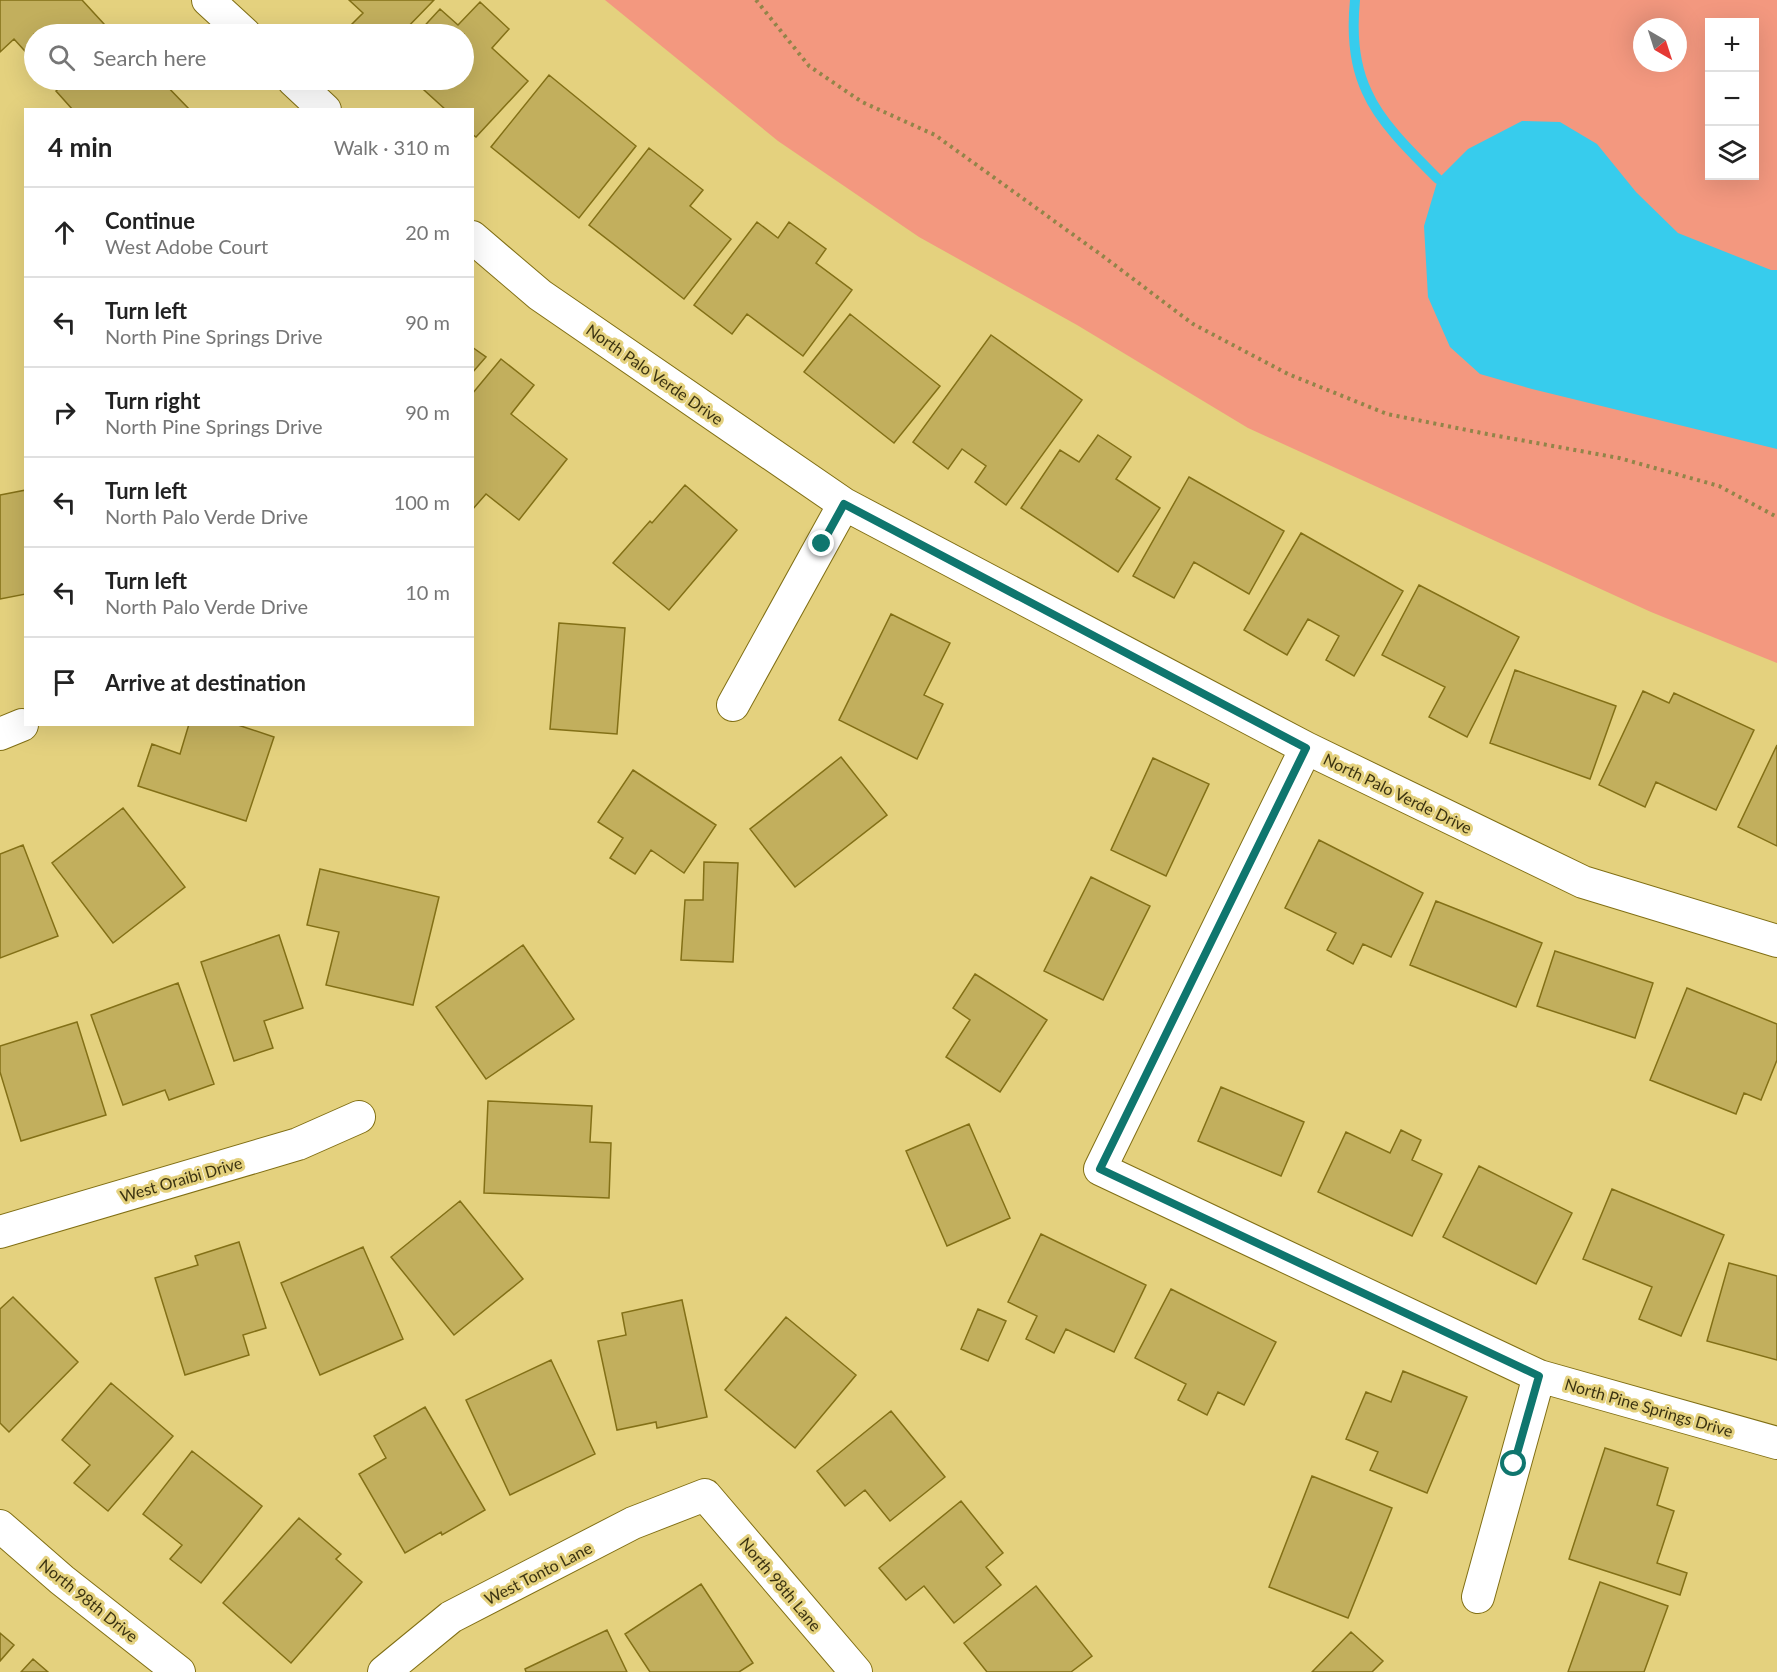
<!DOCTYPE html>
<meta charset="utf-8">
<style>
:root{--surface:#fff;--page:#f2f2f2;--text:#222;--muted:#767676;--line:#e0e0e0}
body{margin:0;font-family:Lato,sans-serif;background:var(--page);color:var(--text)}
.controls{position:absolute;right:18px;top:18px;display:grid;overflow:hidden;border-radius:0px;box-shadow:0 6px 24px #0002}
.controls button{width:54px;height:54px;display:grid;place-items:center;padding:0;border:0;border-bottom:2px solid var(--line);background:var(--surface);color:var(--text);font:30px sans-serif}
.compass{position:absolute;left:1633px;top:18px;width:54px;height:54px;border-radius:50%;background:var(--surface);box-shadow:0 6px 24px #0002;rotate:141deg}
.stop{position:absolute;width:18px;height:18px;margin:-14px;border:4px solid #0f766e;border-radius:50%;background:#fff}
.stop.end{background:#0f766e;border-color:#fff;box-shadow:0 2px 6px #0008}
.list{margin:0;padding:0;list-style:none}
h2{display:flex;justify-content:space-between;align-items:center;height:78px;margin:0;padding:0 24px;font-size:26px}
h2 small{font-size:20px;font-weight:400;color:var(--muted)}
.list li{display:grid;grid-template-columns:39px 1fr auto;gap:18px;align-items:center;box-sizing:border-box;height:90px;padding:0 24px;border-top:2px solid var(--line)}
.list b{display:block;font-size:22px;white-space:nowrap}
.list p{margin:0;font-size:20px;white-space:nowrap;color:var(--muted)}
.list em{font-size:20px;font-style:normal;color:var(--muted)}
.icon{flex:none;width:33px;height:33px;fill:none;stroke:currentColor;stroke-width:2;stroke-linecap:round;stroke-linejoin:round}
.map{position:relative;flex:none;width:1777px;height:1672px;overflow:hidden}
.search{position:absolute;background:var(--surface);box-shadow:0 6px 24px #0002;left:24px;top:24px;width:450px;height:66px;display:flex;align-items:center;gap:15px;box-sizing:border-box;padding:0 21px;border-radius:33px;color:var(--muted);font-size:22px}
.panel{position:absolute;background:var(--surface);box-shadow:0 6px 24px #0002;left:24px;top:108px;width:450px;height:618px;border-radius:0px}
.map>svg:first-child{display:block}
</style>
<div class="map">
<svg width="1777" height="1672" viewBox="0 0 1777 1672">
<rect width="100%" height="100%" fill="#e4d17e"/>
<!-- green -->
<path fill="#f3987f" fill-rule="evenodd" d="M605,0H1777V663L1651,612L1248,428L1077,325L919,237L778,141ZM1710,22H1754V176H1710ZM1642,27H1678V63H1642Z"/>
<!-- water -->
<path fill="#37cced" d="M1522,121L1560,122L1597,144L1636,192L1678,233L1771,270H1777V449L1532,389L1480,374L1450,347L1428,297L1424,226L1438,179L1468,149Z"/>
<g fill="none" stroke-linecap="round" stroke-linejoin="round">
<!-- stream -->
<path stroke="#37cced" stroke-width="10" d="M1355,0C1352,30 1354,65 1367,92C1381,124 1414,155 1438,179"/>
</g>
<!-- building -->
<path fill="#c2af5d" stroke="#837017" stroke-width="1.5" d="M0,0H82L104,24L93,34H34V61L14,39L0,52Z
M349,0H434L401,34H356L349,27L363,13Z
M480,2L509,29L492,48L528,81L476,137L472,134V110H446L413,80H464V34H417L440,9L458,25Z
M549,75L636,146L579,218L491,147Z
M68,80H161L190,110H73L56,91Z
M649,148L703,190L690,206L731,239L684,299L589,225Z
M757,222L778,238L789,222L826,249L816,263L852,290L803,356L747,314L732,334L694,305Z
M850,314L940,386L894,443L804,372Z
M991,335L1082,400L1006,505L975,482L986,466L962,449L948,469L913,442Z
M472,347L486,357L472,373Z
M501,359L534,385L511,414L567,459L519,520L486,494L472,510V394Z
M1098,435L1131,457L1116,479L1160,508L1118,572L1021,508L1060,450L1079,462Z
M1189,477L1284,531L1249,594L1194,562L1174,598L1133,576Z
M685,485L737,530L669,610L613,563L650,521L652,523Z
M26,490V594L0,599V495Z
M1301,533L1403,591L1354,676L1326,660L1339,636L1308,619L1287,655L1244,630Z
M1419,585L1519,637L1467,737L1429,717L1445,687L1382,655Z
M891,614L950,643L924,695L943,704L917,759L839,720Z
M559,623L625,628L617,734L550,729Z
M1515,670L1616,706L1590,779L1490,743Z
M1643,691L1669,703L1674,693L1754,730L1716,810L1656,782L1645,807L1599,785Z
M189,724H235L274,737L246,821L138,786L152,744L180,754Z
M1777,745V846L1738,827Z
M841,757L887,815L795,887L750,829Z
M1153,758L1209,784L1166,876L1111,850Z
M633,770L716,825L684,873L651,850L635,874L610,858L623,838L598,822Z
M123,808L185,887L113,943L52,863Z
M1319,840L1423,893L1391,957L1363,944L1353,964L1327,950L1336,933L1285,908Z
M23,845L58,936L0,958V854Z
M704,862L738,863L733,962L681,960L685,900H703Z
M320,869L439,897L413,1005L326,985L339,932L307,925Z
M1091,877L1150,906L1103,1000L1044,971Z
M1436,901L1542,943L1516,1007L1410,965Z
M279,935L303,1008L264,1021L273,1048L234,1061L201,962Z
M523,945L574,1019L486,1079L436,1007Z
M1555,951L1653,983L1635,1038L1537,1006Z
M975,974L1047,1020L1000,1092L946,1057L970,1020L953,1008Z
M178,983L214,1084L169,1100L165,1090L123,1105L91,1015Z
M1687,988L1777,1024V1060L1761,1100L1744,1093L1736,1114L1650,1080Z
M77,1022L106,1115L21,1141L0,1072V1046Z
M1221,1087L1304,1122L1281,1176L1198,1141Z
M488,1101L592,1106L590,1142L611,1143L609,1198L484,1193Z
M969,1124L1010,1218L947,1246L906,1151Z
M1401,1130L1421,1140L1412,1160L1442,1174L1412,1236L1318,1192L1346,1132L1390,1153Z
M1479,1166L1572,1213L1536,1284L1443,1237Z
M1612,1189L1724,1235L1681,1336L1639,1319L1652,1287L1583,1259Z
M460,1201L523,1279L454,1335L391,1257Z
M1041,1234L1146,1285L1114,1352L1066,1329L1054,1353L1026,1339L1037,1316L1008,1302Z
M239,1242L266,1328L243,1335L249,1355L185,1375L155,1278L198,1265L195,1256Z
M363,1247L403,1339L320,1375L281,1283Z
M1729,1263L1777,1276V1360L1707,1341Z
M1171,1289L1276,1342L1244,1405L1218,1392L1207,1415L1178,1400L1186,1384L1135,1358Z
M13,1297L78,1362L9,1432L0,1423V1309Z
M682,1300L707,1417L657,1428L656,1422L617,1430L598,1341L626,1335L622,1313Z
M978,1309L1006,1321L988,1361L961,1349Z
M786,1317L856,1375L795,1448L725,1390Z
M551,1360L595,1454L510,1495L466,1400Z
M1403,1371L1467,1397L1427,1493L1370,1470L1378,1452L1346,1439L1366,1392L1391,1402Z
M111,1383L173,1436L108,1511L74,1483L90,1465L62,1440Z
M425,1407L485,1510L442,1535L441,1532L405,1553L359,1474L386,1458L374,1436Z
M891,1411L945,1477L890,1521L865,1490L845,1506L817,1471Z
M1605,1448L1668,1468L1657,1505L1674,1511L1657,1563L1687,1573L1680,1595L1569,1559Z
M192,1451L262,1506L201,1583L170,1559L182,1545L143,1514Z
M1312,1476L1392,1508L1348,1618L1269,1587Z
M961,1501L1003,1553L986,1567L1001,1585L954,1623L924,1586L906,1600L879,1568Z
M299,1518L341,1554L336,1559L362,1582L291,1663L223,1603Z
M1600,1582L1668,1606L1644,1672H1568Z
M701,1584L753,1663L739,1672H650L625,1634Z
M1036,1586L1092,1656L1071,1672H987L964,1643Z
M607,1630L627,1672H526L525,1669Z
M1351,1632L1383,1661L1372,1672H1312Z
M0,1633L14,1645L0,1661Z
M33,1659L48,1672H21Z"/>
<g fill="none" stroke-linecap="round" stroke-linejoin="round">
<defs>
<path id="street" d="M208,0L245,34
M293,80L325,110
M472,237L540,295L844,504L1306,748L1583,882L1777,941
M733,705L844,504
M0,734L22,725
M1306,748L1100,1169L1539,1376L1777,1443
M0,1232L298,1144L359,1117
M0,1526L62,1580L179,1672
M1478,1597L1539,1376
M384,1672L451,1617L633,1523L705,1495L856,1672"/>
</defs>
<!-- street casing -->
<use href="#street" stroke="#816f14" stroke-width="34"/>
<!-- path -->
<path stroke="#928449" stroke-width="4" stroke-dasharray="3 4.5" stroke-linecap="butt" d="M756,0L809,66L862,102L935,135L1100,254L1193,324L1288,374L1387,414L1487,434L1619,458L1719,486L1777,517"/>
<!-- street -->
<use href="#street" stroke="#fff" stroke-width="32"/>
</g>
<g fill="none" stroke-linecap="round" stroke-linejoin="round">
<!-- route -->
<path stroke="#0f766e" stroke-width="8" d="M822,544L844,504L1306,748L1100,1169L1539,1376L1514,1464"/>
</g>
<g text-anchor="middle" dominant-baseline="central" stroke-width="6" stroke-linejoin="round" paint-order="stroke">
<!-- street labels -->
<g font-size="16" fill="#3b3311" stroke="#e4d17e">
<text transform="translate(655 374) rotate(35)">North Palo Verde Drive</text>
<text transform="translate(1398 793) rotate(26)">North Palo Verde Drive</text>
<text transform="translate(181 1179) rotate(-16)">West Oraibi Drive</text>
<text transform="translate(1649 1407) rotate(16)">North Pine Springs Drive</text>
<text transform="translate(538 1573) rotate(-27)">West Tonto Lane</text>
<text transform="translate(781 1584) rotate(50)">North 98th Lane</text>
<text transform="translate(89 1600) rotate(39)">North 98th Drive</text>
</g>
</g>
</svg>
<div class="controls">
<button>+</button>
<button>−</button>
<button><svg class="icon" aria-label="layers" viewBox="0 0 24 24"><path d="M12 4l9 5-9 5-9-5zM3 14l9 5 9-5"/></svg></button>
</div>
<svg class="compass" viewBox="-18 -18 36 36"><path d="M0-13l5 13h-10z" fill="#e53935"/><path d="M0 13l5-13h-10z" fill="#767676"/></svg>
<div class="stop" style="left:1514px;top:1464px"></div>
<div class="stop end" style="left:822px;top:544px"></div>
<div class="search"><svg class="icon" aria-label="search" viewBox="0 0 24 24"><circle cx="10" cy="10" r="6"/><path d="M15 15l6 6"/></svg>Search here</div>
<section class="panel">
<h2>4 min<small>Walk · 310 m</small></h2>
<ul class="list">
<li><svg class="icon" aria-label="ahead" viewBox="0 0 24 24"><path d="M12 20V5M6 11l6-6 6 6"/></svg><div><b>Continue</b><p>West Adobe Court</p></div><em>20 m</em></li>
<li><svg class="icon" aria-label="left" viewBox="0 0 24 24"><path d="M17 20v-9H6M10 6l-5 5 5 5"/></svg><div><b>Turn left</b><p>North Pine Springs Drive</p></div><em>90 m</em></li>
<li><svg class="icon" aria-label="right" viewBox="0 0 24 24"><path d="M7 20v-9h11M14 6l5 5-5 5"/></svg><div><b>Turn right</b><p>North Pine Springs Drive</p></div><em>90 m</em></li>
<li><svg class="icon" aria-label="left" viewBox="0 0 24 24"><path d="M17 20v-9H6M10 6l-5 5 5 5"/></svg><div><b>Turn left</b><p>North Palo Verde Drive</p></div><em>100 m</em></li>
<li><svg class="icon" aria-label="left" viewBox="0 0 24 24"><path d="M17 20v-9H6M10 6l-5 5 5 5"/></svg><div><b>Turn left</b><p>North Palo Verde Drive</p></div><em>10 m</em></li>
<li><svg class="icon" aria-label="arrive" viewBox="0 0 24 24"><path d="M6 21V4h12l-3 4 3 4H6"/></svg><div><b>Arrive at destination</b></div></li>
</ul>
</section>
</div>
